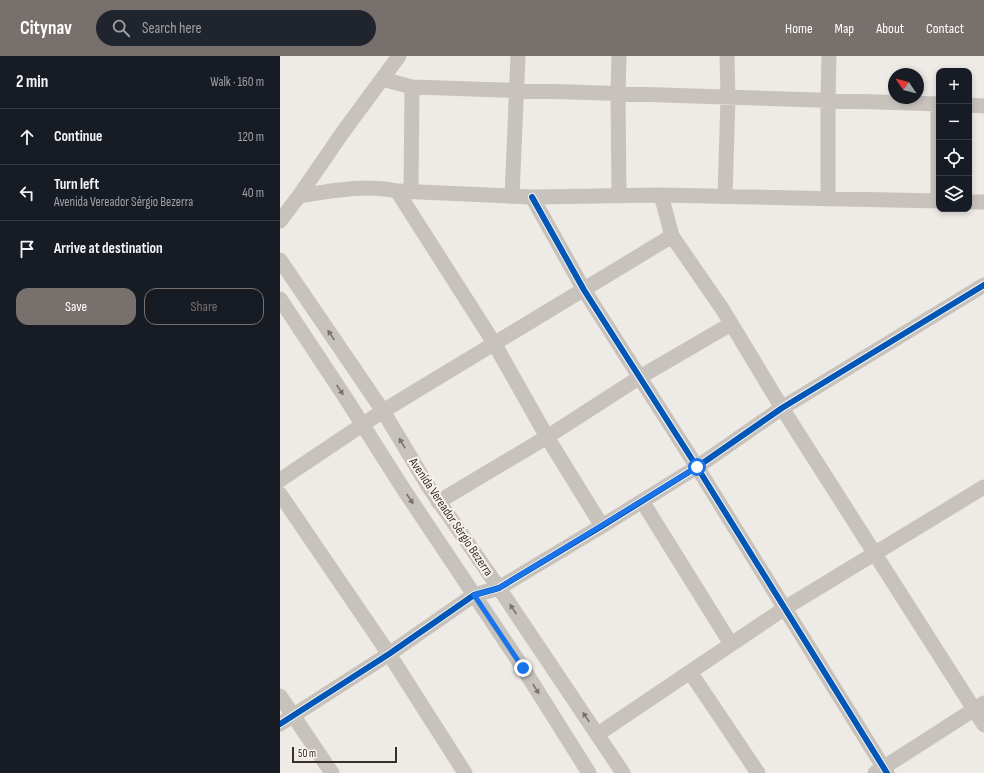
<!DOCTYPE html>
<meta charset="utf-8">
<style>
:root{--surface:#171b24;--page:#20242c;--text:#f1f3f6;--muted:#9ea1a6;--line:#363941;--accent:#78706c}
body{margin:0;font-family:"Sofia Sans Condensed",sans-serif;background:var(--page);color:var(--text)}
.controls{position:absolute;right:12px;top:12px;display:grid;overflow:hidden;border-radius:8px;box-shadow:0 2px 6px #0003}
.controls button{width:36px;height:36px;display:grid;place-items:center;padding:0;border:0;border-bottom:1px solid var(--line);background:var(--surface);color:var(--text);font:20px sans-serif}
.compass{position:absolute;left:608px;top:12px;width:36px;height:36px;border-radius:50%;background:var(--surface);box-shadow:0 2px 6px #0003;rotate:305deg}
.scale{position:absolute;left:12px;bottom:10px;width:105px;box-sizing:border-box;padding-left:4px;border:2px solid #392f2b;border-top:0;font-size:11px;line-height:14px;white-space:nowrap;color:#392f2b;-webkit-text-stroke:3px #faf4ed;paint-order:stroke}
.stop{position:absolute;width:12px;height:12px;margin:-9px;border:3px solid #1a73e8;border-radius:50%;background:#fff}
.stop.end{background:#1a73e8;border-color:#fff;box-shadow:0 1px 4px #0008}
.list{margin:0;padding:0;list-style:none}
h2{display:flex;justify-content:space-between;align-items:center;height:52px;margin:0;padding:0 16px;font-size:17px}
h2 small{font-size:13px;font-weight:400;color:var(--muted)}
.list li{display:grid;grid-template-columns:26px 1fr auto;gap:12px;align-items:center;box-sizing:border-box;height:56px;padding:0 16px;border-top:1px solid var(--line)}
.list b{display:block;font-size:15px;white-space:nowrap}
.list p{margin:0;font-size:13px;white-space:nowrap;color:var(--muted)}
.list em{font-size:13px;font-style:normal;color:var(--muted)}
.actions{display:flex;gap:8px;padding:12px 16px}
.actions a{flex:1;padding:9px 0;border:1px solid var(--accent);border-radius:12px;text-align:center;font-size:14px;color:var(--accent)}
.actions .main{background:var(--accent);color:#fff}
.icon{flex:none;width:22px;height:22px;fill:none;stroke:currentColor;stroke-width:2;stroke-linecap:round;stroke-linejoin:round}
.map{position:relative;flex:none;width:704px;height:717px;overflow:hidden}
header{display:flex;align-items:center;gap:24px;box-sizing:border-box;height:56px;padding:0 20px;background:var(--accent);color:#fff}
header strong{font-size:19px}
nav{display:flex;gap:22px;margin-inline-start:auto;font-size:14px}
.search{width:280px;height:36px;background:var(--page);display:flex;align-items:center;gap:10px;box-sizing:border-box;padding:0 14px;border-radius:22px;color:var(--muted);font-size:15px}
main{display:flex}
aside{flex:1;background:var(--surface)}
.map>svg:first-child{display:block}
</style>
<header>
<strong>Citynav</strong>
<div class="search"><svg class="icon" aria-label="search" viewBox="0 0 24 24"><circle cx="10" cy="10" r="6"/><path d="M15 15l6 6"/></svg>Search here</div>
<nav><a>Home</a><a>Map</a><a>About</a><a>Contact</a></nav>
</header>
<main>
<aside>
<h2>2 min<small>Walk · 160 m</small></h2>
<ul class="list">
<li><svg class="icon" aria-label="ahead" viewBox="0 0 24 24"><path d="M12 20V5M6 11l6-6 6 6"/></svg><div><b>Continue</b></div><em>120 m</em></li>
<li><svg class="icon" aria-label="left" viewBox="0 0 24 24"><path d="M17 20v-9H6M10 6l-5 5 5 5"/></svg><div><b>Turn left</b><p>Avenida Vereador Sérgio Bezerra</p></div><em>40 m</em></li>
<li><svg class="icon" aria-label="arrive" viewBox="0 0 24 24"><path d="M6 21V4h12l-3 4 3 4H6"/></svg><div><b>Arrive at destination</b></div></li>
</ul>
<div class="actions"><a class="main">Save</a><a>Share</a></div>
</aside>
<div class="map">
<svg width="704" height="717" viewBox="0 0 704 717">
<rect width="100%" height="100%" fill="#eeeae5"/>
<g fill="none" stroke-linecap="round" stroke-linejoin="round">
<!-- street -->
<path stroke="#c8c2bd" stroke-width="15" d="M339,0L338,37L339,139
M102,23L132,31L659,48
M689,49L704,50
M117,135L214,287L267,381L322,470
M131,135L132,31
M381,139L392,180L443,254L502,352L704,669
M19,140C52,135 84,128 117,135L252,141L381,139L659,145
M232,140L238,0
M445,140L448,41L447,0
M252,141L304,234L417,411L607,717
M548,143V45L549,0
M658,145V48
M689,146H704
M0,165L19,140L63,76L119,0
M0,204L103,355L148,430L219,532L343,717
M0,243L65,341L124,434L243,612L309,717
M0,424L103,355L392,180
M0,438L109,598L185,717
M362,445L451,588
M158,446L267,381L360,321L451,268
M410,616L478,717
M0,640L52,717
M0,668L109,598L194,539L219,532L322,470L417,411L502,352L704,229
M318,678L505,552L704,431
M595,717L704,647"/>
<defs>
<path id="cycleway" d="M252,141L304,234L417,411L607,717
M0,668L109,598L194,539L219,532L322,470L417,411L502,352L704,229"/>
</defs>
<!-- cycleway casing -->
<use href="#cycleway" stroke="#faf4ed" stroke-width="8"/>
<!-- cycleway -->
<use href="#cycleway" stroke="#0057b8" stroke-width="6"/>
</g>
<!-- one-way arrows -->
<defs><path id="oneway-solid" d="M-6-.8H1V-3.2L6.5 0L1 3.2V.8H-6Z"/></defs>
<g fill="#79716d">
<use href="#oneway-solid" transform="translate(51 279) rotate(-124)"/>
<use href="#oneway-solid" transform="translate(60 334) rotate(56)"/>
<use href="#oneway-solid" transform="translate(122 387) rotate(-121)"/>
<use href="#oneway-solid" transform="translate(130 443) rotate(56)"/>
<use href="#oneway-solid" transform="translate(233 553) rotate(-124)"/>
<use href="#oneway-solid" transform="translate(256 633) rotate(58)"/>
<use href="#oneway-solid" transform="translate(306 661) rotate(-124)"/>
</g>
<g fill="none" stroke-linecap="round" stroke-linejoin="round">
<!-- route -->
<path stroke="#1a73e8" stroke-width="5" d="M243,612L194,539L219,532L417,411"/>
</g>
<g text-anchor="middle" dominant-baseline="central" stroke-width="4" stroke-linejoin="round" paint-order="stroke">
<!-- street labels -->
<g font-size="13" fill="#392f2b" stroke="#faf4ed">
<text transform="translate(171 461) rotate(56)">Avenida Vereador Sérgio Bezerra</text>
</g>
</g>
</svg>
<div class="controls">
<button>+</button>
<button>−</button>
<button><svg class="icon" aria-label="locate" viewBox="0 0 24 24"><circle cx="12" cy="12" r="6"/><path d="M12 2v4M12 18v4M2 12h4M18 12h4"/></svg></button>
<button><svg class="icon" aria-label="layers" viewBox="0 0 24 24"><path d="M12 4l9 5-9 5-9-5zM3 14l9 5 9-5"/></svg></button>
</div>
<svg class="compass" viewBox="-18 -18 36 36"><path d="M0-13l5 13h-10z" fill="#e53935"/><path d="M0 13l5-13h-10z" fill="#9ea1a6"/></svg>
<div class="scale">50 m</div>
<div class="stop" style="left:417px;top:411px"></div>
<div class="stop end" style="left:243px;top:612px"></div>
</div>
</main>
